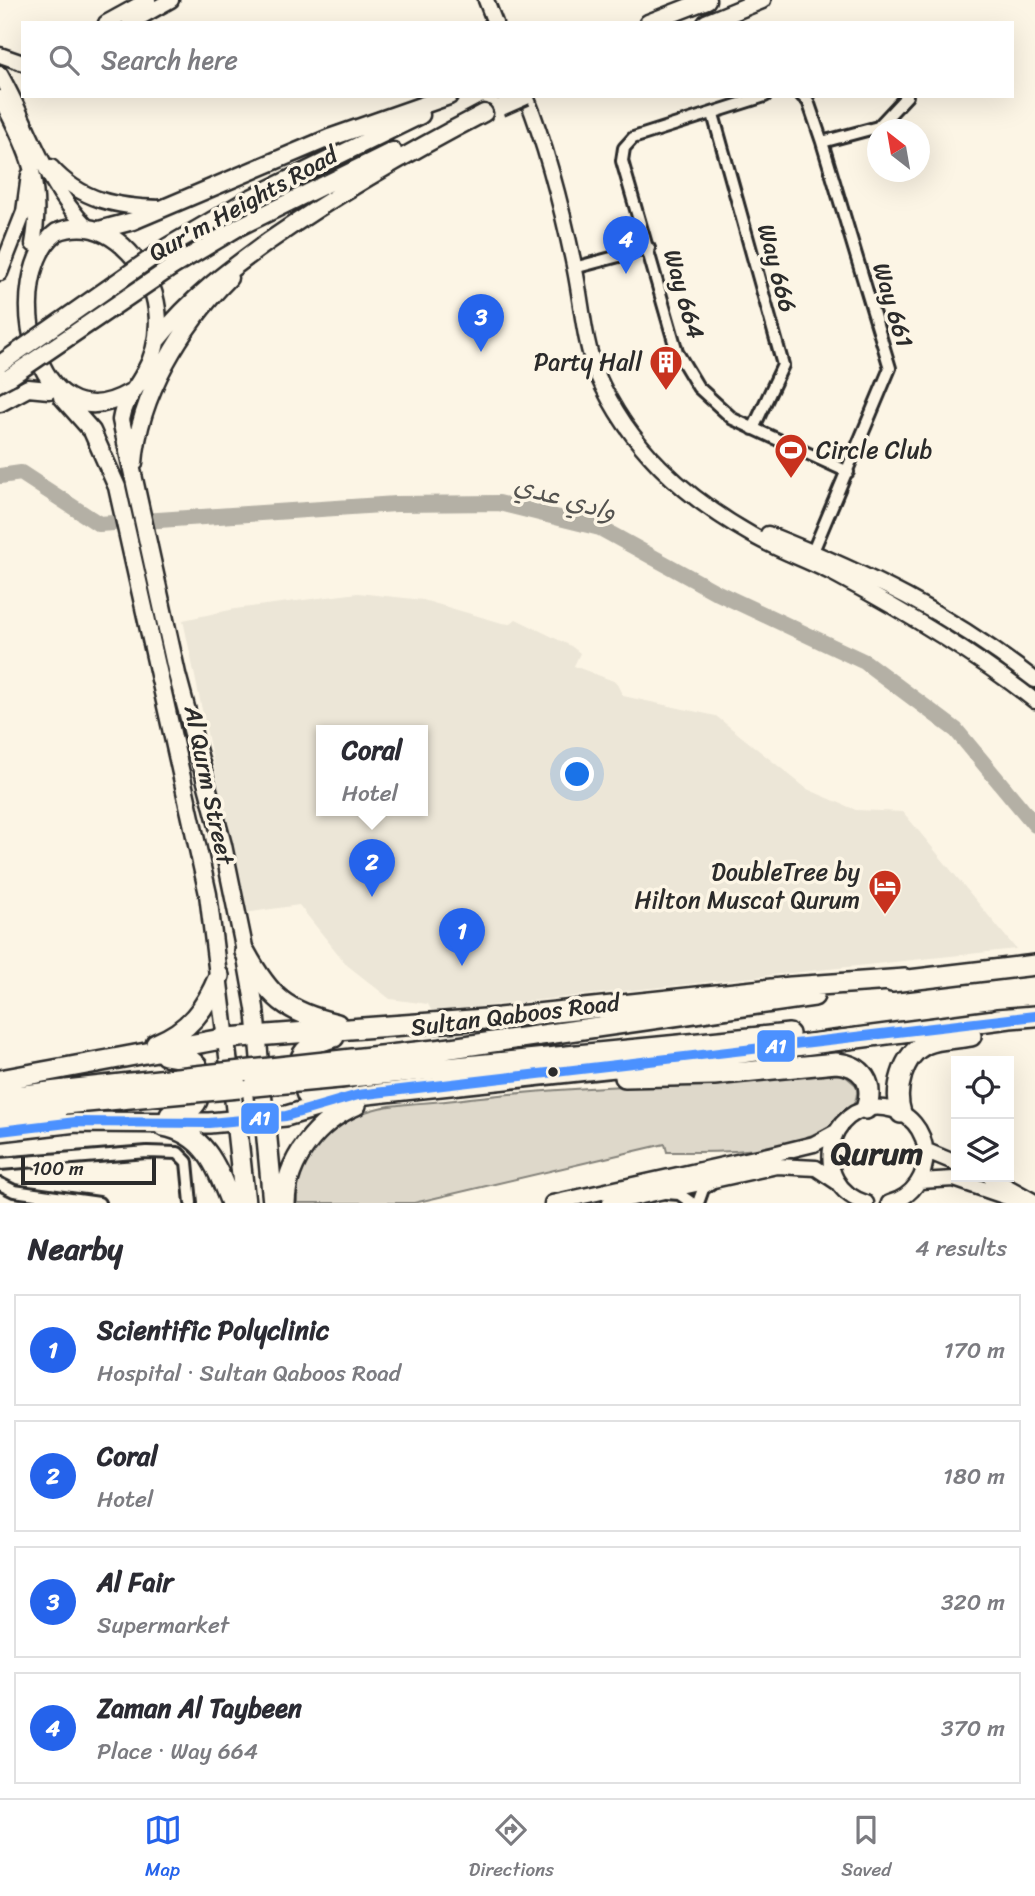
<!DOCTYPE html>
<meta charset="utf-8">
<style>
:root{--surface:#fff;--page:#f7f7f7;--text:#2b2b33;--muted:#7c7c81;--line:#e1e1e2;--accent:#2563eb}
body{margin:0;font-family:Sriracha,"Playpen Sans Arabic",sans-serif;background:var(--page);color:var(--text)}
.controls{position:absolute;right:21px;bottom:21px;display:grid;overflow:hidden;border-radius:0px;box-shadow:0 7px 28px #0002}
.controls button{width:63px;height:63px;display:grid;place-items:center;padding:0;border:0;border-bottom:2px solid var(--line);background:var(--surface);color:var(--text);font:35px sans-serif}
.compass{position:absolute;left:867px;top:119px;width:63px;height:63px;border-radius:50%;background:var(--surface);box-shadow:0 7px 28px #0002;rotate:329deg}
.scale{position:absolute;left:21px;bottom:18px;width:135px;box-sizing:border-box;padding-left:7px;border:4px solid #2b2b2b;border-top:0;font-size:19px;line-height:24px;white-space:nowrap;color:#2b2b2b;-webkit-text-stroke:5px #fcf5e5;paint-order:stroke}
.you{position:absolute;left:578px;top:775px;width:24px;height:24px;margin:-18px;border:5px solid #fff;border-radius:50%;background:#1a73e8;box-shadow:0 0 0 10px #1a73e833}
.badge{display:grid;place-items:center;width:46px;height:46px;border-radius:50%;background:var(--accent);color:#fff;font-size:23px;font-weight:700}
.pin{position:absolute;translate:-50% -58px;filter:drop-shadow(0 2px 4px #0008)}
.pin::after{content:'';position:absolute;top:37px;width:24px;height:21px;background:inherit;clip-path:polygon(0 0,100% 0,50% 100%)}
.popup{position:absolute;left:316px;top:725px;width:112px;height:91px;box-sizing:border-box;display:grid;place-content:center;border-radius:0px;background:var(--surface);filter:drop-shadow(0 2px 5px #0005);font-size:23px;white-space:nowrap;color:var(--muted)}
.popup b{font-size:26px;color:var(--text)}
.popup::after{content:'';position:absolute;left:50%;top:100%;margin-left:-14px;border:14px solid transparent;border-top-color:var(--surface)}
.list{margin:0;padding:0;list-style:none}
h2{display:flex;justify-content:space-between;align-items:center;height:91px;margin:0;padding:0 28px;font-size:30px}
h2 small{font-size:23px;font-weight:400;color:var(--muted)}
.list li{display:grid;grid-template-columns:46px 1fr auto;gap:21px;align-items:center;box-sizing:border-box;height:112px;margin:0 14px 14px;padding:0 14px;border:2px solid var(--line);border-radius:0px}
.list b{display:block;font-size:26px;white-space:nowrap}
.list p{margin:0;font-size:23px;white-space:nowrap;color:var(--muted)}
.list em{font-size:23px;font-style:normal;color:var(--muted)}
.icon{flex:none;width:38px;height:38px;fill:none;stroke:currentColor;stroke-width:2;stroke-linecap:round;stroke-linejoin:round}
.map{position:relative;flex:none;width:1035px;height:1203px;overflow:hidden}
.search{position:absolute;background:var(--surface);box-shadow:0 7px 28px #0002;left:21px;right:21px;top:21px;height:77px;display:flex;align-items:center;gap:18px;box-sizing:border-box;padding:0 24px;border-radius:0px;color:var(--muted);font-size:26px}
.sheet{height:595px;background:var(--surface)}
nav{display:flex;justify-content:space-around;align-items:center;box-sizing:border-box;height:98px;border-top:2px solid var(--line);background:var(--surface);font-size:19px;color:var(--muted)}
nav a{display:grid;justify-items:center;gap:4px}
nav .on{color:var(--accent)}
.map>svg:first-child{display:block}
</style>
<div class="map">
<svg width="1035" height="1203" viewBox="0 0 1035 1203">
<rect width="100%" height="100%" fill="#fcf5e5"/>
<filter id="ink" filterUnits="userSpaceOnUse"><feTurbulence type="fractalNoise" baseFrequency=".0143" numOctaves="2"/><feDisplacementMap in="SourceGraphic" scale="14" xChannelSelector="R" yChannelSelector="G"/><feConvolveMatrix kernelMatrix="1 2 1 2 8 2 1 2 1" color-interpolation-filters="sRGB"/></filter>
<g filter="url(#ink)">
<!-- built -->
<path fill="#ece6d7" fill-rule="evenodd" d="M358,593L423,600L502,623L510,624L516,619L571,646L580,653L574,666L616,682L623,696L716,716L807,789L856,810L903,812L1016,949L447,1010H431L428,1004L390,999L347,965L299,905L245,913L183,620L235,609ZM321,731H423V811H321Z"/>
<!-- green -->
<path fill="#ded8ca" stroke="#84827a" stroke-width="2" d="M843,1074L856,1085C860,1097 854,1106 845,1114C801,1155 724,1152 667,1152L665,1144L414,1203H297C298,1194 297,1185 299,1177C308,1150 331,1128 356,1116C384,1102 424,1104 455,1100C584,1084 714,1084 843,1074Z"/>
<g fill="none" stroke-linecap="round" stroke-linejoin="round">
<!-- river -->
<path stroke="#b4b0a5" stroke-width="16" d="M0,476L21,473L99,524L396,504L499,503L600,528L718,593L865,662L956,730L1035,825"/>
<defs>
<path id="street" d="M765,96L633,138L624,148L622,161L677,352L698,387L733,419L848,472
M802,96L808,101L822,142L890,368L811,556
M713,114L783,365L753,429
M822,142L878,127L907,96
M574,268L649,248
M0,1164L147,1152L178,1153L187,1162L191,1203
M0,1184L14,1191L99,1203
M666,1193L679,1194L692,1203
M698,1203L703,1189L714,1181"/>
<path id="secondary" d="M486,0L495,23
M106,23L148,0
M130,23L171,0
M0,55L23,63
M0,74C29,125 45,185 87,227
M526,96C548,151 563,212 575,270C582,304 584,342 597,374C629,447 683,496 752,535C779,551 810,561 838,576C907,613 974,653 1035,701
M0,98C28,149 44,185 33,244
M51,167C81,201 117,207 161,208
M0,273L24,212L29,175
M768,534C869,574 949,613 1035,680
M927,1151L956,1163
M990,1177L1035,1202
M920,1181L954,1179L1024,1203
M552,1203L777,1153L814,1144L836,1132
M610,1203L777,1166L816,1168L837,1182
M866,1203C808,1185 826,1101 884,1108C937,1114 940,1190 889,1203"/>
<path id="primary" d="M648,23L707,0
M706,23L762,0
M99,230L133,221L329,138L449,96
M167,247L247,200L421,115
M172,267L239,227L393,151
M158,339C192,297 225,273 269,241C338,193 409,152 484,113
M129,393C33,449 0,275 57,232C85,221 109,231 129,252C161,285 167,334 144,374C134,393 125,397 121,420L177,674L223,845L245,952L255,1008L265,1118
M62,397L92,431L117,487L208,894L236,1121
M0,403L28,388L49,390
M134,463C139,395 182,325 229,278"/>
<path id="highway" d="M245,952C270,998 286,1012 337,1024
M892,982L1035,965
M997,1019L1035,1016
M334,1037C296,1047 294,1061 307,1095L316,1099L335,1097
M156,1044C189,1031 206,1008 219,976
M444,1049L814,996
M165,1055L189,1059L197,1066C200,1096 204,1110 170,1115
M446,1068L789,1034
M625,1077L714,1075L836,1063C863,1065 875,1083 866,1109
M0,1080L227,1038L499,1018L791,987L905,979
M0,1098L66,1090
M0,1113L65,1104
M901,1113C894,1091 902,1055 926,1044C938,1038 957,1039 971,1036
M265,1118L273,1203
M236,1121L245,1203
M163,1126C206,1134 217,1168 231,1203
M0,1131L76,1122L209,1123L286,1116L358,1095L726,1055L1010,1018
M285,1203C286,1160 318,1121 356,1105"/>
</defs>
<!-- street casing -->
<use href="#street" stroke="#2b2b2b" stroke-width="16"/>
<!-- secondary casing -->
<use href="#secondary" stroke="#2b2b2b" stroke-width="19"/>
<!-- primary casing -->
<use href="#primary" stroke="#2b2b2b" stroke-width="21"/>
<!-- highway casing -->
<use href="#highway" stroke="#2b2b2b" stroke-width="24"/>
<!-- street -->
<use href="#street" stroke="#fcf5e5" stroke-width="10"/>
<!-- secondary -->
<use href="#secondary" stroke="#fcf5e5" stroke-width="14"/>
<!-- primary -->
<use href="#primary" stroke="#fcf5e5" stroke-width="16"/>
<!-- highway -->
<use href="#highway" stroke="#fcf5e5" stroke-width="19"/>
<defs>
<path id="primary-bridge" d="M501,107L526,96
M0,364L167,247
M10,377L172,267"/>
<path id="highway-bridge" d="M254,1086L446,1068
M66,1090L444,1049
M65,1104L239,1088"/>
</defs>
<!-- primary-bridge casing -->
<use href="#primary-bridge" stroke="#2b2b2b" stroke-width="21" stroke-linecap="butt"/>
<!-- highway-bridge casing -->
<use href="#highway-bridge" stroke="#2b2b2b" stroke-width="24" stroke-linecap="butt"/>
<!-- primary-bridge -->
<use href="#primary-bridge" stroke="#fcf5e5" stroke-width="16"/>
<!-- highway-bridge -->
<use href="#highway-bridge" stroke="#fcf5e5" stroke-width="19"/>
<defs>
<path id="bus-1" d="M0,1131L76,1122L209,1123L286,1116L358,1095L1035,1016"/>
</defs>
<!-- bus-1 casing -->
<use href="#bus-1" stroke="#fcf5e5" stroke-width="16"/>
<!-- bus-1 -->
<use href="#bus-1" stroke="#4c91ff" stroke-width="10"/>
</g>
</g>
<!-- icons -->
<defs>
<symbol id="building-pin" viewBox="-11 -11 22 30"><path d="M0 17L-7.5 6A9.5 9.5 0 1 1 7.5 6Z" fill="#c8321e" stroke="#fcf5e5"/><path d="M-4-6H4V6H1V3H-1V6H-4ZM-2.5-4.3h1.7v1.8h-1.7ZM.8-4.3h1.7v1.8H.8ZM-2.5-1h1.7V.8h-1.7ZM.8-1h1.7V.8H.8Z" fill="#fff"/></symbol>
<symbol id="stadium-pin" viewBox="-11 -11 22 30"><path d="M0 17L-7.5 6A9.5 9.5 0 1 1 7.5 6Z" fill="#c8321e" stroke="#fcf5e5"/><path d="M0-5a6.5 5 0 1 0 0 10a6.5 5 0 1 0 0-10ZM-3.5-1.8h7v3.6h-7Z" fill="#fff"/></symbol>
<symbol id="hotel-pin" viewBox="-11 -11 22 30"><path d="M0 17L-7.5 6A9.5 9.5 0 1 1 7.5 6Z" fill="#c8321e" stroke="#fcf5e5"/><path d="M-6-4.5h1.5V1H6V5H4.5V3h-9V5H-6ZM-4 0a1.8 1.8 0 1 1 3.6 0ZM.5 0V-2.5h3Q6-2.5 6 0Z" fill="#fff"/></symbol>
</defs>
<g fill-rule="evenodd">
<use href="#building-pin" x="647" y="343" width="38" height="52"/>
<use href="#stadium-pin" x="772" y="431" width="38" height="52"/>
<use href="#hotel-pin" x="866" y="867" width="38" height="52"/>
</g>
<!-- markers -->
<circle fill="#2b2b2b" stroke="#fcf5e5" stroke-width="2.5" cx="553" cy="1072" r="6"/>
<g text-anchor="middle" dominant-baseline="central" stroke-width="7" stroke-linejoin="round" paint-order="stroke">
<!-- street labels -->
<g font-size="24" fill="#2b2b2b" stroke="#fcf5e5">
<text transform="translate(243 204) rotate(-29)">Qur'm Heights Road</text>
<text transform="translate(777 268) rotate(75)">Way 666</text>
<text transform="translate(684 294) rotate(74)">Way 664</text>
<text transform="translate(893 305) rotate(73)">Way 661</text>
<text transform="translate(209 785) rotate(78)">Al Qurm Street</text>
<text transform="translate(515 1015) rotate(-7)">Sultan Qaboos Road</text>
</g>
<!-- poi labels -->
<g font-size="24" fill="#2b2b2b" stroke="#fcf5e5" text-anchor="end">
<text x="642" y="362">Party Hall</text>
<text x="816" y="450" text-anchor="start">Circle Club</text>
<text x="860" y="872">DoubleTree by<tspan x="860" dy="28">Hilton Muscat Qurum</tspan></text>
</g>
<!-- water labels -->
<g font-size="26" font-style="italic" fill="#545350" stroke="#fcf5e5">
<text transform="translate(565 498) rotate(16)">وادي عدي</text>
</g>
<!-- district labels -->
<g font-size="32" font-weight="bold" fill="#2b2b2b" stroke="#fcf5e5">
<text x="877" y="1153">Qurum</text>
</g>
</g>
<g stroke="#fcf5e5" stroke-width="2.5">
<rect x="756" y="1029" width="40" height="34" rx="7" fill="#4c91ff"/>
<rect x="240" y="1102" width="40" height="33" rx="7" fill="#4c91ff"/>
</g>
<g font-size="19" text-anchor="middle" font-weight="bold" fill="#fff">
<text x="776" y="1053">A1</text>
<text x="260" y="1125">A1</text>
</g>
</svg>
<div class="controls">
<button><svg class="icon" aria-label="locate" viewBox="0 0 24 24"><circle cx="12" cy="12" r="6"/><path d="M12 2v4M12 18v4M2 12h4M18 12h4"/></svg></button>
<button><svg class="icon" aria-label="layers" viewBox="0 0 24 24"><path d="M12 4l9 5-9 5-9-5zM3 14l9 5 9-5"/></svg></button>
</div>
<svg class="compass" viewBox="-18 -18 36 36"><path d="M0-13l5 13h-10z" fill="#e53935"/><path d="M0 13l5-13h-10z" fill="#7c7c81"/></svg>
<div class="scale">100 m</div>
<div class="you"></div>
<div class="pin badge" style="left:462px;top:966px">1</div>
<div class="pin badge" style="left:372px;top:897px">2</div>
<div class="popup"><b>Coral</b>Hotel</div>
<div class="pin badge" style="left:481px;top:352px">3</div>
<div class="pin badge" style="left:626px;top:274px">4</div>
<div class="search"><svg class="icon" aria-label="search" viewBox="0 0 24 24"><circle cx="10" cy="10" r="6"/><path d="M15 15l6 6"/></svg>Search here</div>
</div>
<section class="sheet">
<h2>Nearby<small>4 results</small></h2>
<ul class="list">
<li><span class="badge">1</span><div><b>Scientific Polyclinic</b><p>Hospital · Sultan Qaboos Road</p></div><em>170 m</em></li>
<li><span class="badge">2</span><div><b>Coral</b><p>Hotel</p></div><em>180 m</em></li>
<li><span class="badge">3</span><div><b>Al Fair</b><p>Supermarket</p></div><em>320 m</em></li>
<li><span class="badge">4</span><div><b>Zaman Al Taybeen</b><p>Place · Way 664</p></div><em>370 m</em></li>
</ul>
</section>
<nav>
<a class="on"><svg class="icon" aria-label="map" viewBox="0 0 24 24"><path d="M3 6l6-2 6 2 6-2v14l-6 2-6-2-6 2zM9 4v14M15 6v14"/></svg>Map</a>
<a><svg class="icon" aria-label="directions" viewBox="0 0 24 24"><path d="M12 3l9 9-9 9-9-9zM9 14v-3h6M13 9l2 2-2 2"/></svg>Directions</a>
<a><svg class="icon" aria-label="saved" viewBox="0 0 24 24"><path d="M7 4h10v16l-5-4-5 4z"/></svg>Saved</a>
</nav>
